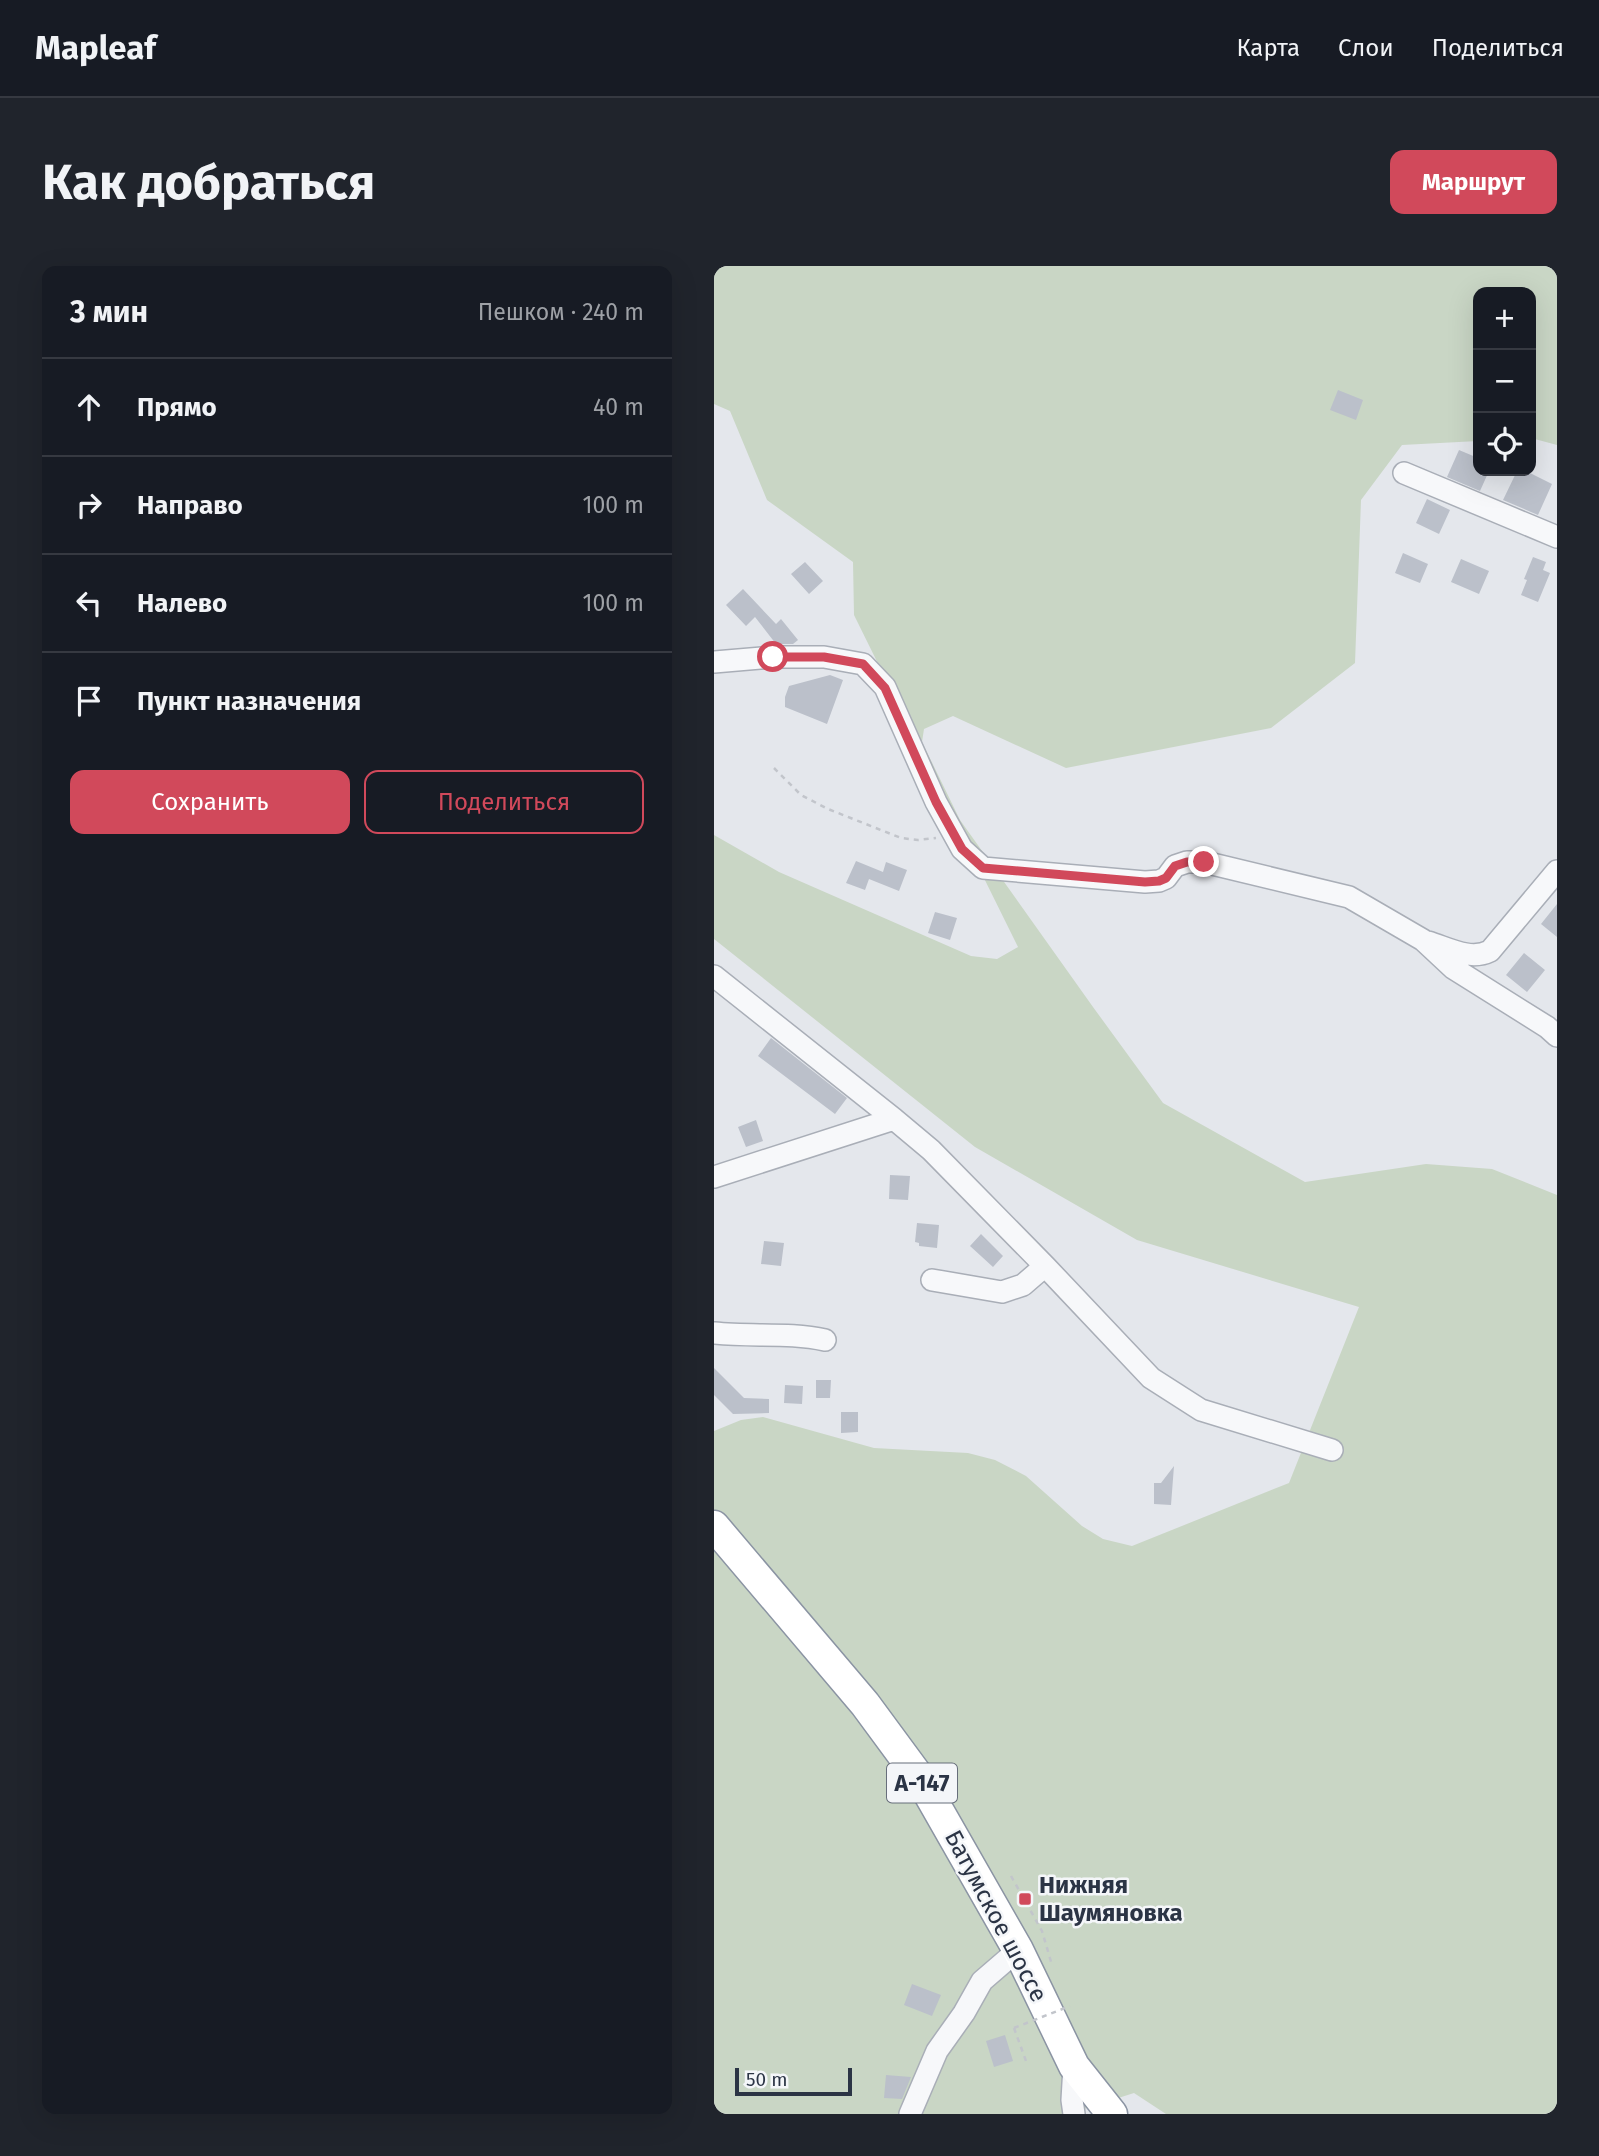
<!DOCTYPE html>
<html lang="ru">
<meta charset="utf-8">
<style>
:root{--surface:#171b24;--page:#20242c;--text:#f1f3f6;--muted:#9ea1a6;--line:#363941;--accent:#d1495b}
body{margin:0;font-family:"Fira Sans",sans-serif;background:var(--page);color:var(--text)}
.controls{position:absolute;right:21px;top:21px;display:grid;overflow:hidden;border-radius:14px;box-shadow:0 7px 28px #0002}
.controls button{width:63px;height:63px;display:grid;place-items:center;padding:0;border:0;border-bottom:2px solid var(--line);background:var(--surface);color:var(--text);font:35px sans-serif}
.scale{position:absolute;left:21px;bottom:18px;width:117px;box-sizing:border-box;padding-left:7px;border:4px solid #2b3445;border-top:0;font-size:19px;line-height:24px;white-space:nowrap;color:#2b3445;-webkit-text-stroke:5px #f4f6f9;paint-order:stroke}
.stop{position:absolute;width:21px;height:21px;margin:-16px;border:5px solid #d1495b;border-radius:50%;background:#fff}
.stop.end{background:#d1495b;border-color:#fff;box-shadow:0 2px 7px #0008}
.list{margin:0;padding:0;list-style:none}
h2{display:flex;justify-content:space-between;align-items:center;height:91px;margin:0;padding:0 28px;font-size:30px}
h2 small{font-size:23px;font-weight:400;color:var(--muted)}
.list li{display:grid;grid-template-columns:46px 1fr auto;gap:21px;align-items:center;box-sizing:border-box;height:98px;padding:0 28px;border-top:2px solid var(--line)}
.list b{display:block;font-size:26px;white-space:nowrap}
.list em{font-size:23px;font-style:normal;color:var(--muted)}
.actions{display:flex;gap:14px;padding:21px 28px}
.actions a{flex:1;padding:16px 0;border:2px solid var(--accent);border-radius:14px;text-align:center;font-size:24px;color:var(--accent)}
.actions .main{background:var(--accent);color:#fff}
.icon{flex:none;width:38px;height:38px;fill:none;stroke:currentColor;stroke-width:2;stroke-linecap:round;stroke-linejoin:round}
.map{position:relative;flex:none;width:843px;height:1848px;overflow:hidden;border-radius:14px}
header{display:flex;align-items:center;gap:42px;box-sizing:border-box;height:98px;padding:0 35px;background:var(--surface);border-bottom:2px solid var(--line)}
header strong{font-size:33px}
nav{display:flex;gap:38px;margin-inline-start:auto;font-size:24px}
.intro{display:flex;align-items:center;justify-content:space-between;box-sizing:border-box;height:168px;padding:0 42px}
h1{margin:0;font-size:49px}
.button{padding:18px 32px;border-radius:14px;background:var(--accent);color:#fff;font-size:24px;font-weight:700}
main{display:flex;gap:42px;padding:0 42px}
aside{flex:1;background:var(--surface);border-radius:14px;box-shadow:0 7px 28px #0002}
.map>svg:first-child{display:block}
</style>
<header>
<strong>Mapleaf</strong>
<nav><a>Карта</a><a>Слои</a><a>Поделиться</a></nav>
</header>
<div class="intro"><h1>Как добраться</h1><a class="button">Маршрут</a></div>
<main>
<aside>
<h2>3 мин<small>Пешком · 240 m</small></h2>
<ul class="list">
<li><svg class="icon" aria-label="ahead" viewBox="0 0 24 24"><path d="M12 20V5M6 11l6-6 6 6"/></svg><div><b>Прямо</b></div><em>40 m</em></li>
<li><svg class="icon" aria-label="right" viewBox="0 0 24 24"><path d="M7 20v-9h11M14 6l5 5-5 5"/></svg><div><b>Направо</b></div><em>100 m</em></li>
<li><svg class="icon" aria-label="left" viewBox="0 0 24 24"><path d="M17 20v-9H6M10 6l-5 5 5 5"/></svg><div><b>Налево</b></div><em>100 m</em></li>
<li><svg class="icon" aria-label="arrive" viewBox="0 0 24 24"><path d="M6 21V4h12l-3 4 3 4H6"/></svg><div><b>Пункт назначения</b></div></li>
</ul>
<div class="actions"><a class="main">Сохранить</a><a>Поделиться</a></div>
</aside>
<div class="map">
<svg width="843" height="1848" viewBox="0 0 843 1848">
<rect width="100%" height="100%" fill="#e4e7ec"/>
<!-- green -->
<path fill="#c9d6c5" d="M0,0H843V179L817,172V26H764V175L688,179L647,234L641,397L557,462L352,502L239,450L210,463L208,476L246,554L379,741L449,837L591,916L712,898L778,903L843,929V1848H452L420,1827L354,1848H0V1165L27,1154L49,1151L160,1182L254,1187L281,1194L312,1210L368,1260L389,1273L418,1280L575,1217L645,1041L423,974L261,881L0,673V569L65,606L257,690L283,693L304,681L140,349L139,296L53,234L16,145L0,138Z"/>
<!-- building -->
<path fill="#bbc0ca" d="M624,124L649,134L642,154L616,144Z
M745,184L764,192V205H775L766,225L733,211Z
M803,205H812L838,218L824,249L789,234Z
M713,233L736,244L725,268L702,257Z
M689,287L714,298L706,317L681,307Z
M819,291L832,296L829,304L836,307L824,336L807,329L813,314L810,313Z
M747,293L775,305L765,328L737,316Z
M91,296L109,315L95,328L77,308Z
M29,323L62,358L67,353L84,374L79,378H62L41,351L32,360L12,339Z
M116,409L129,414L113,458L71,441V431L75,420Z
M142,595L169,606L172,596L193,604L185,625L155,613L151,624L132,617Z
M843,638V671L827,658Z
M221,646L243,652L236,674L214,667Z
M810,687L831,704L813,726L792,709Z
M57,772L133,832L121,848L44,790Z
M42,854L49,875L32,881L24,861Z
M176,909L196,910L194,934L175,933Z
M203,957L225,959L223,982L205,980V977L201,976Z
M267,968L289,990L279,1001L256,980Z
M50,975L70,977L67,1000L47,998Z
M0,1102L30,1132L55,1133V1147L19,1148L0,1129Z
M102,1114H117L116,1132H102Z
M71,1119L89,1120L88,1138L70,1137Z
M127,1146H144V1166L127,1167Z
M460,1200L457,1239L440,1238V1217H447Z
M198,1718L227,1729L218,1750L190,1739Z
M291,1769L299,1795L280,1801L272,1775Z
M172,1809L197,1811L188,1833L170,1832Z"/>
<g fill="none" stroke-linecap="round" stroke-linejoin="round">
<defs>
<path id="minor" d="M690,207L843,271
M0,396L59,391H110L149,398L171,421L222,536L248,583L269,602L431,616L445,615L452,612L461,600L473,596H490L635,631L709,674L739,702L833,761L843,770
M714,676C734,682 756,695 776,685L843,605
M0,710L180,853L217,884L331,1000L437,1112L487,1144L618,1184
M0,911L180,853
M218,1014L288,1026L309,1019L331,1000
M0,1067C37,1071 76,1066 111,1074
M196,1848L223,1785L250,1747L268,1715L304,1684
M360,1848L358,1834L360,1800"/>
<path id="highway" d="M0,1260L151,1438L207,1514L304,1684L360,1800L398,1848"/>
</defs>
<!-- minor casing -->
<use href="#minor" stroke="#a9aeb7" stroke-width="24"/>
<!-- highway casing -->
<use href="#highway" stroke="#8b94a3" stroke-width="33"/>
<!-- path -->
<path stroke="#c2c5cb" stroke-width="2.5" stroke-dasharray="5 5" stroke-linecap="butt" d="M60,502L87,529L114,543L187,572L204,574L222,572
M297,1610L328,1665L338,1699
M300,1762L312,1795"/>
<!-- minor -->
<use href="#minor" stroke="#f7f8fa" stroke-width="21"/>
<!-- highway -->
<use href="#highway" stroke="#fff" stroke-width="30"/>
<!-- path-bridge -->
<path stroke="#c2c5cb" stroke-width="2.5" stroke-dasharray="5 5" stroke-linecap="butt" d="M300,1762L356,1740"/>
</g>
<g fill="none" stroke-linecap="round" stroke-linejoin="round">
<!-- route -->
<path stroke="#d1495b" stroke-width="9" d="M59,391H110L149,398L171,422L222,536L248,583L269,602L431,616L445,615L452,612L461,600L473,596H490"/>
</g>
<!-- markers -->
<rect fill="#d1495b" stroke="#f4f6f9" stroke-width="2.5" x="304" y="1626" width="14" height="14" rx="3.5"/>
<g text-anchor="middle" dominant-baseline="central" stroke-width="5" stroke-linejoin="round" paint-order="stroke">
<!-- shield labels -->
<rect fill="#f4f6f9" stroke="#676e7b" stroke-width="2" x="173" y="1497.5" width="70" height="39" rx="5"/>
<g font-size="23" font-weight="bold" fill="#2b3445">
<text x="208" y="1517">А-147</text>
</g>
<!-- poi labels -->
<g font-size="24" font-weight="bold" fill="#2b3445" stroke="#f4f6f9" text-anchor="start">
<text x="325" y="1619">Нижняя<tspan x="325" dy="28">Шаумяновка</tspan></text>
</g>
<!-- street labels -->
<g font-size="24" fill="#2b3445" stroke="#f4f6f9">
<text transform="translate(282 1650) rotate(62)">Батумское шоссе</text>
</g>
</g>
</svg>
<div class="controls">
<button>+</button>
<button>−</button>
<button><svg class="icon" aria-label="locate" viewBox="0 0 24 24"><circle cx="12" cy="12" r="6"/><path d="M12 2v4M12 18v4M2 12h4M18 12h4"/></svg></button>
</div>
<div class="scale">50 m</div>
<div class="stop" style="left:59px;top:391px"></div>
<div class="stop end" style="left:490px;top:596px"></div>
</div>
</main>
